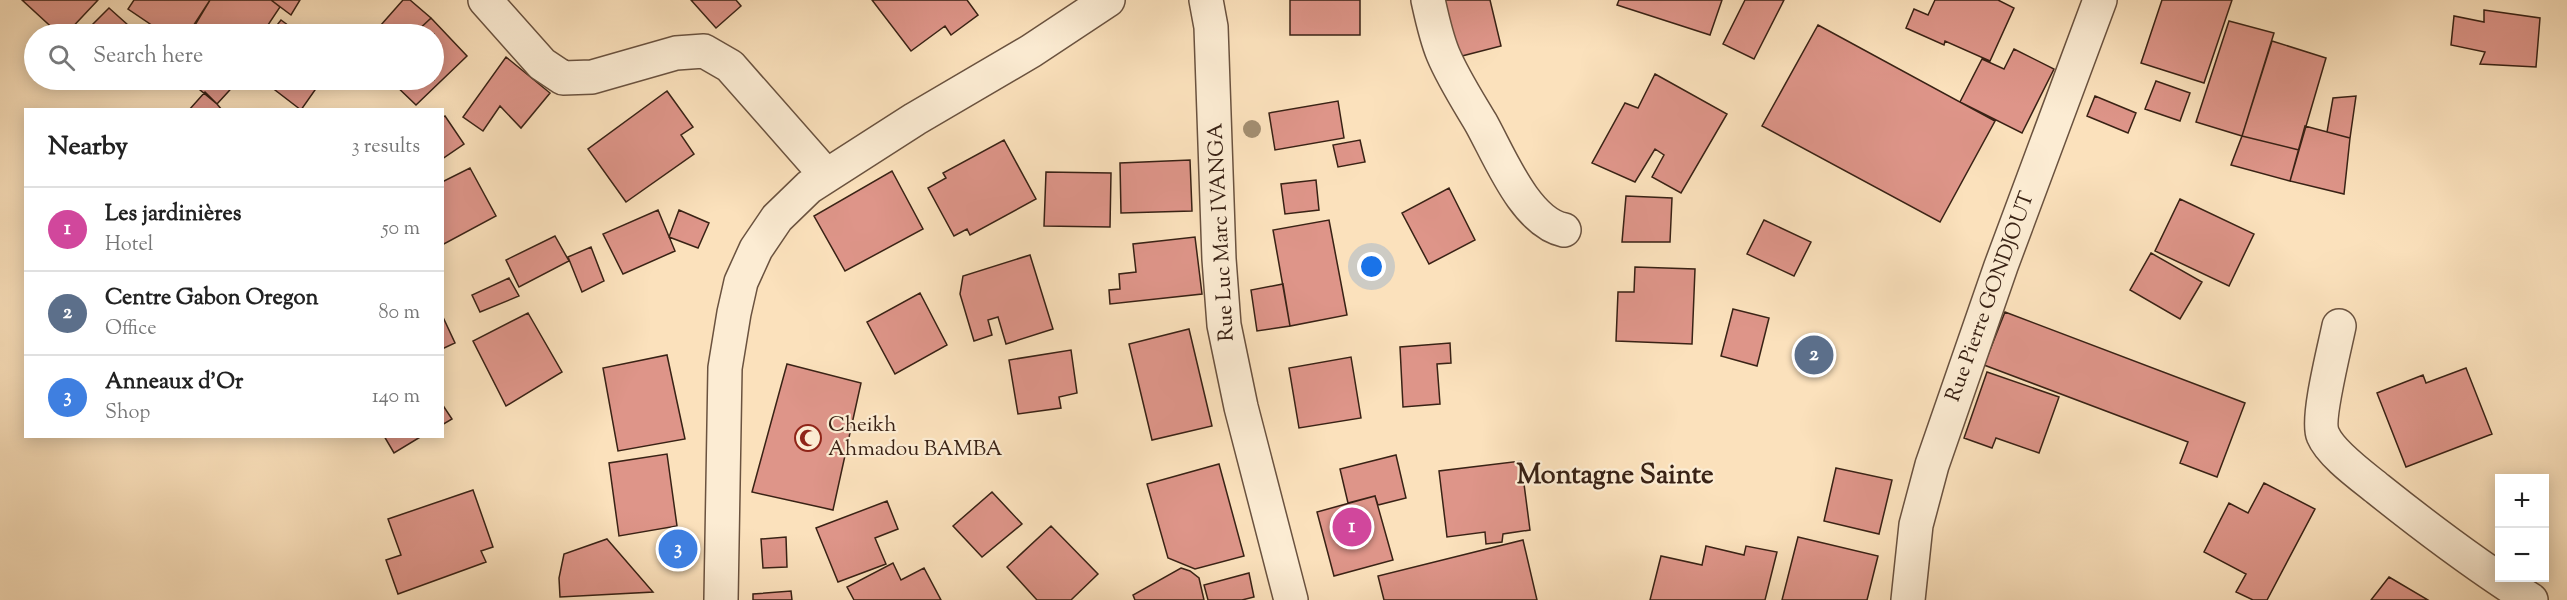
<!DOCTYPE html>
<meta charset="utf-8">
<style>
:root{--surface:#fff;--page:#f6f6f6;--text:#222;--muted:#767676;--line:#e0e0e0;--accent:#1a73e8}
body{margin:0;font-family:"Sorts Mill Goudy",serif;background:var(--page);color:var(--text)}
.controls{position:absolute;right:18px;bottom:18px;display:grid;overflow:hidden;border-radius:0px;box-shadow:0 3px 15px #0003}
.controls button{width:54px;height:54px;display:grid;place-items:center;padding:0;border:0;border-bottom:2px solid var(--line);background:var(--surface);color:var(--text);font:30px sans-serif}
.you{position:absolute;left:1372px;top:267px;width:21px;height:21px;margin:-15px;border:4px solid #fff;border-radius:50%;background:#1a73e8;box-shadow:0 0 0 9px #1a73e833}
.badge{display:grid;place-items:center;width:39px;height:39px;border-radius:50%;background:var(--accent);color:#fff;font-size:20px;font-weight:700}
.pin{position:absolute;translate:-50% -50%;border:3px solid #fff;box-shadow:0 2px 6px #0006}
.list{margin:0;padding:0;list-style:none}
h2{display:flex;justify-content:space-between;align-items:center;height:78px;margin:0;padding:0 24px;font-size:26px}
h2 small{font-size:20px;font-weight:400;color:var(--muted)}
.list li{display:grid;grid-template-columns:39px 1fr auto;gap:18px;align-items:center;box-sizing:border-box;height:84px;padding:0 24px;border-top:2px solid var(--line)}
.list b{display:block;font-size:22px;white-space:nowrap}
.list p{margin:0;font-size:20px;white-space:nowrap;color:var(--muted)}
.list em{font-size:20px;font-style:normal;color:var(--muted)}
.icon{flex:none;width:33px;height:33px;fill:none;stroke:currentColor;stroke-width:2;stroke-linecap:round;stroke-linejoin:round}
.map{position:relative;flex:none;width:2567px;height:600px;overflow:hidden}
.search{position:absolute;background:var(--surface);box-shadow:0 3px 15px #0003;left:24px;top:24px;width:420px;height:66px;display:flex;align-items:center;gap:15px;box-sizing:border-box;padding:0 21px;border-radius:33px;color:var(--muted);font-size:22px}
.panel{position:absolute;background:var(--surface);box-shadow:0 3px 15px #0003;left:24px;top:108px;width:420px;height:330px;border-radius:0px}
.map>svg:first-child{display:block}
</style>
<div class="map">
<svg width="2567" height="600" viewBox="0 0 2567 600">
<rect width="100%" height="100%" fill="#fbe1bc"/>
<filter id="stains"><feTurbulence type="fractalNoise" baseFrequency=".00333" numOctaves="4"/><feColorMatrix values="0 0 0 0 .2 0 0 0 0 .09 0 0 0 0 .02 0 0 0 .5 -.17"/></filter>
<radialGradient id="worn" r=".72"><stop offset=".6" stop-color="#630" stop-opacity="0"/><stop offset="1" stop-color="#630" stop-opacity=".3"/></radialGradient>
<!-- building -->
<path fill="#de9589" stroke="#392215" stroke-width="1.5" d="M22,0H98L66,34H59Z
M134,0H210L188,34H165L128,9Z
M210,0H271L280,7L262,34H199L192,30Z
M271,0H300L291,15Z
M403,0H410L431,18L414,34H373Z
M691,0H736L741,6L716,28Z
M872,0H967L978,15L951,35L945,26L911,51Z
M1290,0H1360V35H1290Z
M1445,0H1490L1501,46L1458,57Z
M1619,0H1722L1710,35L1617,5Z
M1745,0H1784L1754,59L1723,44Z
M1935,0H1998L2014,8L1990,61L1945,41L1944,45L1906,28L1914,9L1928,15Z
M2162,0H2232L2204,83L2141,63Z
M109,8L138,34H83Z
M2484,10L2540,18L2536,67L2480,64L2485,52L2451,45L2454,16L2484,22Z
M431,18L467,56L416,105L390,80H434V34H414Z
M281,20L300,34H270Z
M2229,21L2274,33L2242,136L2196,122Z
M1818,25L1995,121L1940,222L1762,126Z
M2272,41L2326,58L2299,150L2242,136Z
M2014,49L2054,69L2022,133L1960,102L1982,59L2004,69Z
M506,57L550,93L521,128L500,106L483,131L463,117Z
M1655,74L1727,114L1681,193L1652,177L1664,155L1655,149L1635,182L1592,163L1625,103L1638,108Z
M188,80H239L217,104Z
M262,80H322L301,110Z
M2156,81L2190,93L2180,121L2145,109Z
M667,91L693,127L681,135L694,154L626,202L588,149Z
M205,92L217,104L222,110H189Z
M2095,96L2136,113L2128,133L2087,116Z
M2356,96L2350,138L2327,132L2333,98Z
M1338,101L1344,138L1275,150L1269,113Z
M445,116L464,144L442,159V118Z
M2305,126L2350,138L2344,194L2290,181Z
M2242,136L2299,150L2290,181L2231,165Z
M1004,140L1036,199L970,235L967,229L954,236L928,188L946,178L943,173Z
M1360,140L1365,162L1338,167L1333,145Z
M1190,160L1192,211L1121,213L1120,163Z
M470,168L496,216L442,245V182Z
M892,171L923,229L845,271L814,216Z
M1046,172L1111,173L1110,227L1044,226Z
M1316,180L1319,210L1285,214L1281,184Z
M1449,188L1475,240L1429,264L1402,213Z
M1626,196L1672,198L1670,242H1622Z
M2180,199L2254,234L2229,286L2155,251Z
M658,210L675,251L623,274L603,234Z
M679,210L709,223L698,248L669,237Z
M1329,220L1347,315L1290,326L1273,230Z
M1764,220L1811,242L1794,276L1747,254Z
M555,236L569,261L519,287L506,260Z
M1195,237L1202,294L1110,304L1109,290L1120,289L1119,274L1136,272L1133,244Z
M591,247L604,281L582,292L568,257Z
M2151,253L2202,282L2180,319L2130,290Z
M1030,255L1053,329L1006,344L998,317L988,320L992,335L974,341L960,294L963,276Z
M1635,267L1695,269L1692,344L1616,341L1618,292H1634Z
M509,278L519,296L480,312L472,295Z
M1283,284L1290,326L1257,331L1251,290Z
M920,293L947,345L895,374L867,322Z
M1733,309L1769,318L1757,366L1721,356Z
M2005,312L2245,403L2217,477L2180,463L2188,442L1984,365Z
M528,313L562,372L506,406L473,341Z
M442,315L455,343L442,349Z
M1189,329L1212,426L1152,440L1129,344Z
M1450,343L1451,363L1437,364L1440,404L1403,407L1400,347Z
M1071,350L1077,393L1059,397L1061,408L1018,414L1009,360Z
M667,355L685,439L618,451L603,368Z
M1351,357L1361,418L1299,428L1289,368Z
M787,364L861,383L833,510L752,492Z
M2466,368L2492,434L2406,467L2377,393L2423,375L2426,383Z
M1987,372L2059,397L2039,453L1996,438L1992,448L1964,438Z
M442,404L452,419L442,425Z
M384,436H422L394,453Z
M667,454L677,526L619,536L609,463Z
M1396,455L1406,498L1378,505L1375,496L1348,503L1340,469Z
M1521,461L1530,530L1503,534L1502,542L1486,544L1485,532L1447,537L1439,471Z
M1219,464L1244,556L1195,569L1168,558L1147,484Z
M1836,468L1892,480L1879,534L1824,521Z
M2264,483L2315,509L2267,600H2253L2236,592L2246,574L2204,552L2229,503L2248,513Z
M473,490L493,547L481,551L486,562L398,594L386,560L401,555L388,519Z
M992,492L1022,524L982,557L953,526Z
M1375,496L1393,560L1334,576L1317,512Z
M887,501L898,529L875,538L886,564L838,582L816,528Z
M1051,526L1098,574L1071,600H1037L1007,567Z
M786,537L787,567L763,568L761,539Z
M1798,537L1878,556L1867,600H1782Z
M607,539L653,592L560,597L559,578L564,554Z
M1523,540L1537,600H1384L1378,576Z
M1706,546L1744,555L1746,546L1777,552L1765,600H1650L1661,556L1702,565Z
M893,563L901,580L924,568L941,600H854L847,587Z
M1181,568L1190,571L1199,578L1204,600H1135L1133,595Z
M1249,573L1254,597L1242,600H1208L1204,585Z
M2389,577L2428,600H2371Z
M791,591L792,600H753V594Z"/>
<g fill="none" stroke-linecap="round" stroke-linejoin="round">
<defs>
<path id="minor" d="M485,0L542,64L563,78L592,77L676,53L704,51L730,66L826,175
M1206,0L1211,27L1219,259L1224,325L1241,407L1291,600
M1428,0C1432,18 1436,37 1443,54C1453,78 1468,101 1481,123C1499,155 1525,222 1564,230
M2339,326C2335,346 2316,420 2323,435C2331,454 2362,476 2378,489C2428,529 2477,566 2531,600
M721,600L725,368L734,313L741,282L756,249L777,218L809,187L915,119L1031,51L1108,0
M1908,600L1916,525L1932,465L2001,266L2100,0"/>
</defs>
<!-- minor casing -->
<use href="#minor" stroke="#6a523f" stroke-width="36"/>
<!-- minor -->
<use href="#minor" stroke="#fcecd3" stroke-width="33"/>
</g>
<!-- trees -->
<circle fill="#a38e71" cx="1252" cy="129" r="9"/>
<!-- icons -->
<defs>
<symbol id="mosque-ring" viewBox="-11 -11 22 22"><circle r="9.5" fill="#fcecd3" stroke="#8f2418" stroke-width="1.5"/><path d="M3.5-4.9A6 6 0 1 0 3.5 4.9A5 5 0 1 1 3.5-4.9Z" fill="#8f2418"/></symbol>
</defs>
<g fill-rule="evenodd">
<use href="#mosque-ring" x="793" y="423" width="30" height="30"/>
</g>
<g text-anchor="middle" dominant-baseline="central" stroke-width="4.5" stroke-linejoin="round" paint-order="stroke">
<!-- street labels -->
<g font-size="21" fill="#392215" stroke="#fcecd3">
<text transform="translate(1222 232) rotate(-93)">Rue Luc Marc IVANGA</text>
<text transform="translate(1991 297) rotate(-70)">Rue Pierre GONDJOUT</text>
</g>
<!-- poi labels -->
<g font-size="21" fill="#392215" stroke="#fcecd3" text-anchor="start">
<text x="828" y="426">Cheikh<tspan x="828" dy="24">Ahmadou BAMBA</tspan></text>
</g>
<!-- district labels -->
<g font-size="27" font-weight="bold" fill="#392215" stroke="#fcecd3">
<text x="1615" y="476">Montagne Sainte</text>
</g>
</g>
<rect width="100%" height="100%" filter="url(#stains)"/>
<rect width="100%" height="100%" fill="url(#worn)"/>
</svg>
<div class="controls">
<button>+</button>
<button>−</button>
</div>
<div class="you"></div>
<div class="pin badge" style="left:1352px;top:527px;background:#d1479c">1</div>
<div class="pin badge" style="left:1814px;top:355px;background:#5c6f8a">2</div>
<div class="pin badge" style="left:678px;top:549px;background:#3f7fe0">3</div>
<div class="search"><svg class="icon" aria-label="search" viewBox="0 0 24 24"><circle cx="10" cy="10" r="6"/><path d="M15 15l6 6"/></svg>Search here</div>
<section class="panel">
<h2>Nearby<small>3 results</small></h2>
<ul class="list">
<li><span class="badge" style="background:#d1479c">1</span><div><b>Les jardinières</b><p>Hotel</p></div><em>50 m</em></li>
<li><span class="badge" style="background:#5c6f8a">2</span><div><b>Centre Gabon Oregon</b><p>Office</p></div><em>80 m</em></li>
<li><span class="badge" style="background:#3f7fe0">3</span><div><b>Anneaux d'Or</b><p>Shop</p></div><em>140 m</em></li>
</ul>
</section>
</div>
